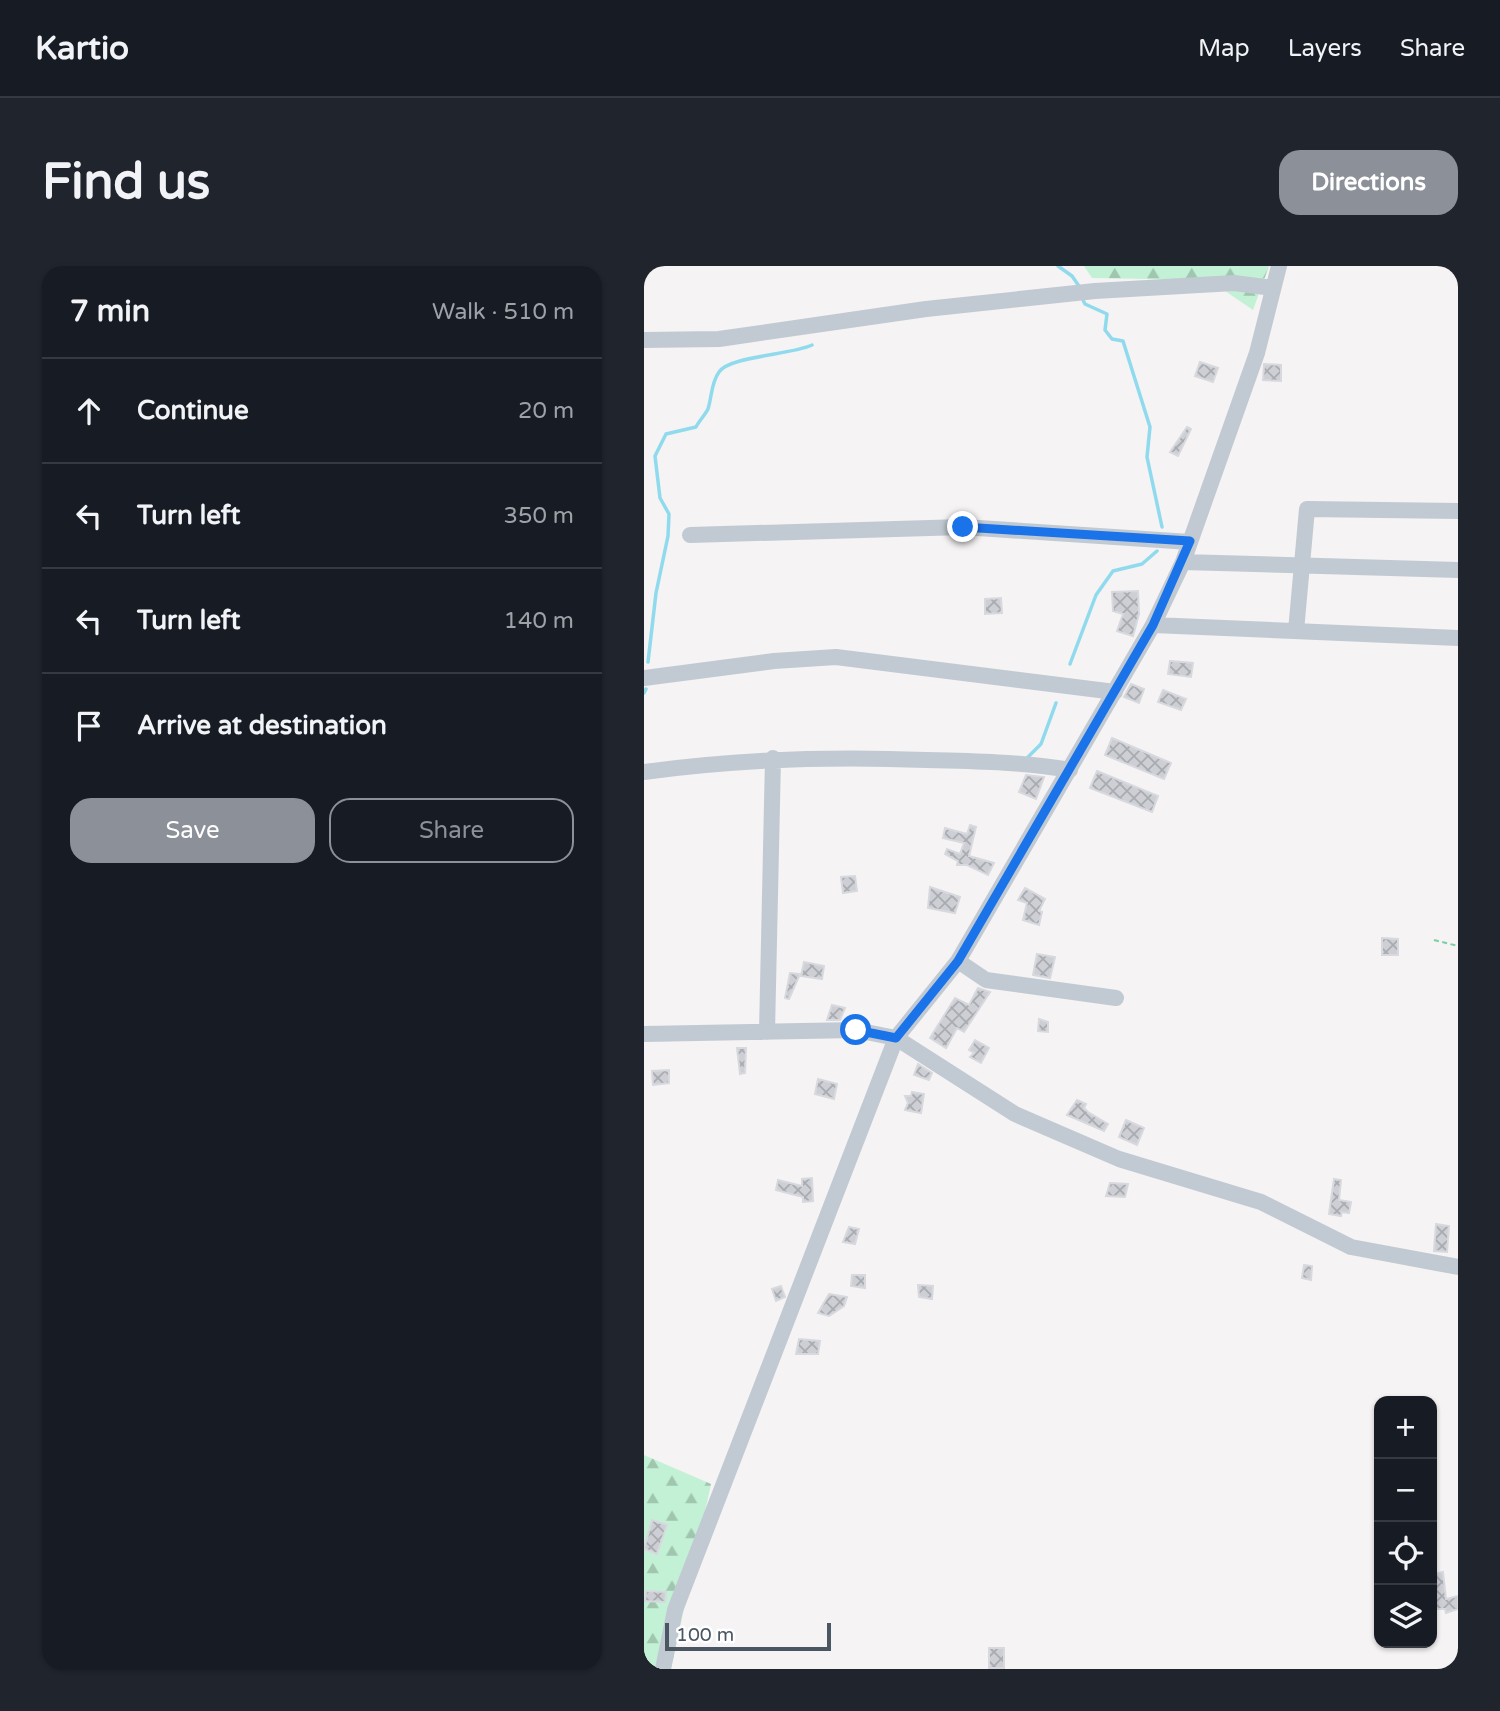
<!DOCTYPE html>
<meta charset="utf-8">
<style>
:root{--surface:#171b24;--page:#20242c;--text:#f1f3f6;--muted:#9ea1a6;--line:#363941;--accent:#8c9099}
body{margin:0;font-family:"Varela Round",sans-serif;background:var(--page);color:var(--text)}
.controls{position:absolute;right:21px;bottom:21px;display:grid;overflow:hidden;border-radius:14px;box-shadow:0 2px 5px #0004}
.controls button{width:63px;height:63px;display:grid;place-items:center;padding:0;border:0;border-bottom:2px solid var(--line);background:var(--surface);color:var(--text);font:35px sans-serif}
.scale{position:absolute;left:21px;bottom:18px;width:166px;box-sizing:border-box;padding-left:7px;border:4px solid #4a5661;border-top:0;font-size:19px;line-height:24px;white-space:nowrap;color:#4a5661;-webkit-text-stroke:5px #fff;paint-order:stroke}
.stop{position:absolute;width:21px;height:21px;margin:-16px;border:5px solid #1a73e8;border-radius:50%;background:#fff}
.stop.end{background:#1a73e8;border-color:#fff;box-shadow:0 2px 7px #0008}
.list{margin:0;padding:0;list-style:none}
h2{display:flex;justify-content:space-between;align-items:center;height:91px;margin:0;padding:0 28px;font-size:30px}
h2 small{font-size:23px;font-weight:400;color:var(--muted)}
.list li{display:grid;grid-template-columns:46px 1fr auto;gap:21px;align-items:center;box-sizing:border-box;height:105px;padding:0 28px;border-top:2px solid var(--line)}
.list b{display:block;font-size:26px;white-space:nowrap}
.list em{font-size:23px;font-style:normal;color:var(--muted)}
.actions{display:flex;gap:14px;padding:21px 28px}
.actions a{flex:1;padding:16px 0;border:2px solid var(--accent);border-radius:21px;text-align:center;font-size:24px;color:var(--accent)}
.actions .main{background:var(--accent);color:#fff}
.icon{flex:none;width:38px;height:38px;fill:none;stroke:currentColor;stroke-width:2;stroke-linecap:round;stroke-linejoin:round}
.map{position:relative;flex:none;width:814px;height:1403px;overflow:hidden;border-radius:21px}
header{display:flex;align-items:center;gap:42px;box-sizing:border-box;height:98px;padding:0 35px;background:var(--surface);border-bottom:2px solid var(--line)}
header strong{font-size:33px}
nav{display:flex;gap:38px;margin-inline-start:auto;font-size:24px}
.intro{display:flex;align-items:center;justify-content:space-between;box-sizing:border-box;height:168px;padding:0 42px}
h1{margin:0;font-size:49px}
.button{padding:18px 32px;border-radius:21px;background:var(--accent);color:#fff;font-size:24px;font-weight:700}
main{display:flex;gap:42px;padding:0 42px}
aside{flex:1;background:var(--surface);border-radius:21px;box-shadow:0 2px 5px #0004}
.map>svg:first-child{display:block}
</style>
<header>
<strong>Kartio</strong>
<nav><a>Map</a><a>Layers</a><a>Share</a></nav>
</header>
<div class="intro"><h1>Find us</h1><a class="button">Directions</a></div>
<main>
<aside>
<h2>7 min<small>Walk · 510 m</small></h2>
<ul class="list">
<li><svg class="icon" aria-label="ahead" viewBox="0 0 24 24"><path d="M12 20V5M6 11l6-6 6 6"/></svg><div><b>Continue</b></div><em>20 m</em></li>
<li><svg class="icon" aria-label="left" viewBox="0 0 24 24"><path d="M17 20v-9H6M10 6l-5 5 5 5"/></svg><div><b>Turn left</b></div><em>350 m</em></li>
<li><svg class="icon" aria-label="left" viewBox="0 0 24 24"><path d="M17 20v-9H6M10 6l-5 5 5 5"/></svg><div><b>Turn left</b></div><em>140 m</em></li>
<li><svg class="icon" aria-label="arrive" viewBox="0 0 24 24"><path d="M6 21V4h12l-3 4 3 4H6"/></svg><div><b>Arrive at destination</b></div></li>
</ul>
<div class="actions"><a class="main">Save</a><a>Share</a></div>
</aside>
<div class="map">
<svg width="814" height="1403" viewBox="0 0 814 1403">
<defs>
<pattern id="forest-firs" width="22" height="20" patternUnits="userSpaceOnUse" patternTransform="scale(1.75)"><rect width="22" height="20" fill="#c3f1d5"/><path d="M5 1l3.5 6h-7zM16 11l3.5 6h-7z" fill="#a0c6b0"/></pattern>
<pattern id="building-cross-hatch" width="8" height="8" patternUnits="userSpaceOnUse" patternTransform="scale(1.75)"><rect width="8" height="8" fill="#cdcfd5"/><path d="M0 0l8 8M0 8l8-8" fill="none" stroke="#a8abb0"/></pattern>
</defs>
<rect width="100%" height="100%" fill="#f5f3f3"/>
<!-- forest -->
<path fill="url(#forest-firs)" d="M440,0H625L609,44L565,14L448,12Z
M0,1189L67,1218L27,1403H0Z"/>
<g fill="none" stroke-linecap="round" stroke-linejoin="round">
<!-- stream -->
<path stroke="#90daee" stroke-width="3.5" d="M414,0L428,10L437,23
M437,30L441,38L463,48L461,64L468,73L479,75L506,161L503,191L518,261
M4,396L12,327L24,270L25,248L16,232L11,190L22,168L52,161C55,155 61,149 64,143C68,130 67,117 75,106C86,90 147,89 168,79
M426,398L452,329L469,305L498,298L513,285
M0,427L2,423
M383,492L397,478L412,437"/>
</g>
<!-- building -->
<path fill="url(#building-cross-hatch)" stroke="#d7d9de" stroke-width="2" d="M556,96L574,102L569,116L551,110Z
M620,98L637,99V115L619,114Z
M543,161L547,163L534,190L526,186Z
M494,325L495,348L489,370L473,365L479,348L469,345L468,326Z
M357,332L358,347L341,348V333Z
M526,395L549,397L547,411L524,408Z
M487,418L500,423L495,437L480,431Z
M519,424L542,433L537,444L514,436Z
M468,472L527,497L520,513L461,489Z
M453,505L514,530L508,546L446,522Z
M382,509L400,511L392,533L375,526Z
M326,559L332,561L325,590L350,597L344,609L323,599H313L314,595L301,588L303,583L316,588L320,577L299,572L301,562L323,568Z
M211,610L213,625L199,627L197,611Z
M286,621L316,631L311,647L284,642Z
M381,622L401,633L395,645L398,646L395,659L379,654L383,637L374,634Z
M738,672L754,673V689H738Z
M393,688L411,691L406,712L389,709Z
M160,696L180,700L178,713L157,710Z
M146,707L156,708L145,733L141,732Z
M334,722L346,726L320,766L313,762L302,782L286,772L311,732L325,739Z
M188,739L201,742L196,754H183Z
M395,753L404,756V766L394,765Z
M331,774L345,782L337,797L326,791L330,787L325,784Z
M93,782H102L101,807L96,808Z
M274,798L288,807L285,814L270,809Z
M25,804V817L9,819L8,805Z
M174,813L193,818L190,833L171,828Z
M268,826L280,828L277,847L261,844L264,837L261,830H267Z
M433,834L442,838L440,842L444,846L464,858L460,865L423,849Z
M482,854L500,862L493,879L475,871Z
M168,912L169,935L159,936V931L132,924L134,914L158,920V913Z
M690,913L697,914L695,934L707,936L705,947L698,946L697,950L685,948Z
M466,917L484,918L481,931L462,930Z
M792,958L805,960L803,986L790,985Z
M205,961L215,963L211,978L199,976Z
M660,999L668,1000L667,1014L658,1012Z
M208,1009H221V1022L207,1020Z
M274,1019L289,1020L288,1033L275,1031Z
M137,1020L141,1031L132,1035L128,1023Z
M185,1028L203,1031L200,1040L185,1050L174,1047Z
M155,1073L176,1075L174,1088H152Z
M8,1254L23,1259L13,1288L0,1283Z
M799,1306L802,1333L814,1330V1343L802,1347L801,1343H788V1308Z
M2,1325L22,1326L21,1336L1,1335Z
M345,1382H360V1402H345Z"/>
<g fill="none" stroke-linecap="round" stroke-linejoin="round">
<!-- path -->
<path stroke="#7ad0a6" stroke-width="2" stroke-dasharray="5 3.5" stroke-linecap="butt" d="M790,674L814,680"/>
<!-- minor -->
<path stroke="#c1cad2" stroke-width="16" d="M0,74L75,73L282,43L451,25L590,17L629,22
M46,269L319,261L546,276
M539,296L814,304
M509,359L814,372
M652,365L663,243L814,245
M0,412L130,395L192,391L471,426
M0,506C95,493 186,490 282,494C330,495 378,496 426,504
M314,695L342,714L472,732
M123,766L129,492
M0,768L212,764L252,772L371,848L475,893L617,936L707,981L814,1001
M19,1403L31,1344L252,772L314,695L509,359L539,296L613,87L635,0"/>
</g>
<g fill="none" stroke-linecap="round" stroke-linejoin="round">
<!-- route -->
<path stroke="#1a73e8" stroke-width="9" d="M212,764L252,772L314,695L509,359L546,275L319,261"/>
</g>
</svg>
<div class="controls">
<button>+</button>
<button>−</button>
<button><svg class="icon" aria-label="locate" viewBox="0 0 24 24"><circle cx="12" cy="12" r="6"/><path d="M12 2v4M12 18v4M2 12h4M18 12h4"/></svg></button>
<button><svg class="icon" aria-label="layers" viewBox="0 0 24 24"><path d="M12 4l9 5-9 5-9-5zM3 14l9 5 9-5"/></svg></button>
</div>
<div class="scale">100 m</div>
<div class="stop" style="left:212px;top:764px"></div>
<div class="stop end" style="left:319px;top:261px"></div>
</div>
</main>
